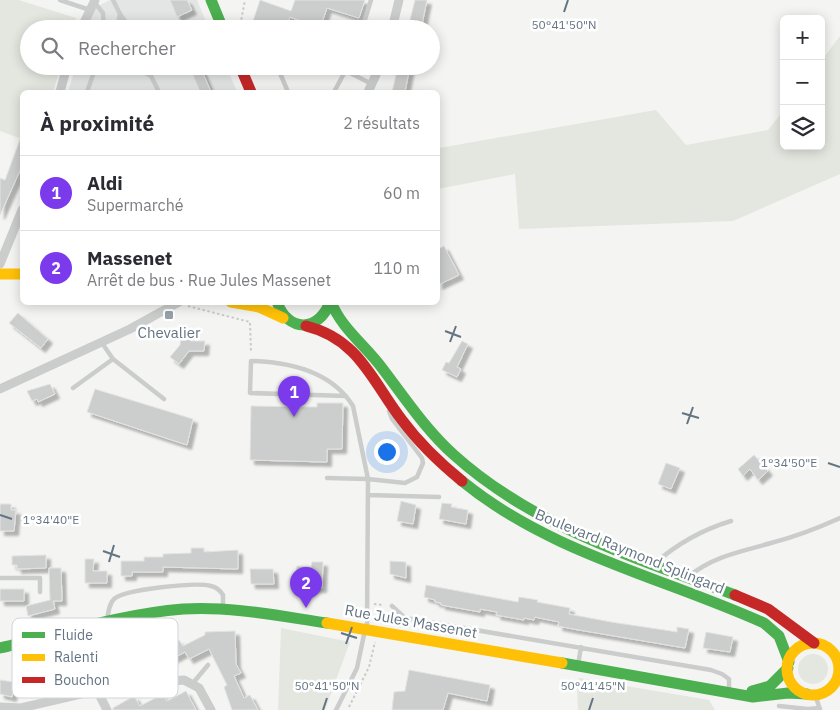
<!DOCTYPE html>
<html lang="fr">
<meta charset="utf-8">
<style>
:root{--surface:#fff;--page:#f7f7f7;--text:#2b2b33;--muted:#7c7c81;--line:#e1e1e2;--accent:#7c3aed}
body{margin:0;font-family:"IBM Plex Sans",sans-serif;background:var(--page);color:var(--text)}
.controls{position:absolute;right:15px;top:15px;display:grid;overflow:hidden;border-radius:8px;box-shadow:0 2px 12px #0003}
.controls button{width:45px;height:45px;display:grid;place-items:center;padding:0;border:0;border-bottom:1px solid var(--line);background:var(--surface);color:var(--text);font:25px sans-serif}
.you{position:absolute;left:386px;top:451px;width:18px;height:18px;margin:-12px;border:4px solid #fff;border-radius:50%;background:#1a73e8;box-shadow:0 0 0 8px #1a73e833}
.badge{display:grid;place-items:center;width:32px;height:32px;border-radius:50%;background:var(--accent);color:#fff;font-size:16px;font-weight:700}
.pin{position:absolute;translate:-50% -41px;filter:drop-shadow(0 1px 2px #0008)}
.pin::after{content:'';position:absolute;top:26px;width:18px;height:15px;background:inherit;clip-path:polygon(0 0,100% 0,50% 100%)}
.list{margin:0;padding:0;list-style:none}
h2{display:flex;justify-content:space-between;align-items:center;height:65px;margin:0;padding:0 20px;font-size:21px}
h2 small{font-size:16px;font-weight:400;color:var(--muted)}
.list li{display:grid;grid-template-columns:32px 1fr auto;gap:15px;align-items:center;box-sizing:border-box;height:75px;padding:0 20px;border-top:1px solid var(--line)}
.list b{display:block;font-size:19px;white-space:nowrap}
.list p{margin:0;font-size:16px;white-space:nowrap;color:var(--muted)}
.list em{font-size:16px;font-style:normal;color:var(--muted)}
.icon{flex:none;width:28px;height:28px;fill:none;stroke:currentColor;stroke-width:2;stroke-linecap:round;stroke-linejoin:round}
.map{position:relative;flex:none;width:840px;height:710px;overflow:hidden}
.search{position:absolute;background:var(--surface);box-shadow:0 2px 12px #0003;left:20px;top:20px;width:420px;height:55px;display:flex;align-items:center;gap:12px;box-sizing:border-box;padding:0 18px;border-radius:28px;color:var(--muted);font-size:19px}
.panel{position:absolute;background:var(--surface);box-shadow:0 2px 12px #0003;left:20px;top:90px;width:420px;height:215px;border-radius:8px}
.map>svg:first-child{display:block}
</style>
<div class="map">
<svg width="840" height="710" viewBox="0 0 840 710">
<defs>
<filter id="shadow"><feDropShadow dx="4.5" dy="4.5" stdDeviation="1" flood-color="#0004"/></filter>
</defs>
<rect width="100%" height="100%" fill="#f4f4f2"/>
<!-- built -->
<path fill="#e4e6e5" d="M110,0H197L209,29H87L94,8Z
M76,66H226L237,92H68Z"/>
<!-- green -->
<path fill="#e4e7e0" d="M0,0H19L76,18L73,29H29V66H61L53,92H22V139L0,131Z
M840,36V174L733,221L519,229L515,174L438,189L439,148L656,110L686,145L768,130L784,110V146H821V61Z
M281,628L350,642L325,710H278Z
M798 669a15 15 0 1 1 30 0a15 15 0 1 1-30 0Z
M579,678L709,700L715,710H578L577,685Z"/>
<!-- building -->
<path fill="#cccece" stroke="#e3e3e2" filter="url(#shadow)" d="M170,0H187L192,10L177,17Z
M260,0L291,11L295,0H365L359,18L327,8L320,28L290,17L286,29L251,27Z
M415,0H427L421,29H411L413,21L410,20Z
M189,66H200L211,92H200Z
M398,66H410L405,92H392Z
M22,134V166L0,215V178L5,180Z
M444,246L459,275L438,285V249Z
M18,313L48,339L41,348L9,323Z
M181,336L191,337V341H205L204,351H189L179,364L170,357L180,345Z
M462,341L468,344L457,367L461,369L457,377L442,370L446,362L449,363Z
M50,384L55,394L38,402L37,399L32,401L27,391Z
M95,389L193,419L187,445L87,412Z
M317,403H343L342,449H327V462L250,460L251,406L317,407Z
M754,455L768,471L758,480L750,469L743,476L738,469Z
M666,463L680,468L671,489L658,484Z
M401,501L416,505L413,524L397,521Z
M442,503L452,504L451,507L468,510L466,524L439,519Z
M0,504H11V510H16L14,531H0Z
M191,548H204V552L238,550V569L163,567V572H132V576H121V561H144V557H163V554L191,553Z
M46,555V568L17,569V565H12V556Z
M85,559H94L93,571H107V583H85Z
M390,561L406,562V578L390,574Z
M312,562H323L322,588H310V580H296L297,566L311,567Z
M49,568H61L62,601H53L55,609L28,616L26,606L50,600Z
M250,569H273L274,584H251Z
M426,585L518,602L519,597L538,600L537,602L570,608L569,614L611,622L671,631L677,632V627L689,629L685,648L573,629L558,626L559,622L535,617L534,620L524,618V620L496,615L497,612L480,609V612L441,605V603L435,602V600L424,597Z
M0,589H24V601H0Z
M235,631L236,664L241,673L234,676L244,698L250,695L258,710H232L224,687L227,685L209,649L189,659L185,652L157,667L151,655L179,640L183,646L205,635V632Z
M706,632L733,637L730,652L703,648Z
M409,670L490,685L487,701L448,693L443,710H392L394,692L405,691Z
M0,680L14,682L12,697L0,694Z
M186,691L196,710H113V708L134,696L140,706L163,694L167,701Z"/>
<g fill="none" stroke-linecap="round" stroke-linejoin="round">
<!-- path -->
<path stroke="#cacaca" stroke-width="2" stroke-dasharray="2.5 2.5" stroke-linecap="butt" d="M244,29L241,21L245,0
M323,29H339
M188,306L250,322L251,353
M374,604L384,605
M349,707L369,667L375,642"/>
<!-- lane -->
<path stroke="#cbcdcd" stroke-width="4.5" d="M60,0L90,10
M113,0L120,14L117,29
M94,2L103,13L104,29
M120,14L131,29
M183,29L187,24
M362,29L371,0
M133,66L151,76L159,92
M145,66L148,73
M277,66L288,92
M346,71L372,84
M148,73L153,66
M87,92L96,66
M334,92L348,66
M102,343L113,359L164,399
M73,388L113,359
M346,396L250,393L251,361C288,362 331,371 353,406L368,479L367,628
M327,478L368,479L405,483L417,477L423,463L422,458L392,419L389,411
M368,495L439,497
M654,564C678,543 701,530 731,521
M689,576C714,556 740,552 771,543C794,537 818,528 840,518
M0,578H40V592
M392,606L405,618L711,670L722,674L729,679V691
M107,621C108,613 109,604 114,599C125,589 197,582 211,586C216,587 220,590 223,595V607
M578,665L581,647
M193,683L208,665
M815,695L820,709
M779,706L808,709L819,708
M336,710L357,668L365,630"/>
<!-- street -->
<path stroke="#cbcdcd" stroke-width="9" d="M81,29L95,0
M392,29L399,0
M60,92L67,66
M368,92L380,66
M0,264L22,210
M0,389L130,329L179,302
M97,690L107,710
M0,707L21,708L111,687L184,680L199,688L211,710"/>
<!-- fast -->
<path stroke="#4caf50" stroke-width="11" d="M211,0L223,29
M277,302C288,333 319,332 330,302
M331,302C342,329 365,345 382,368C405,398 426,430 454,455C534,527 636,558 735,595
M462,481C550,553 662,577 764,623L779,636L789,662
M0,648C60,634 121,614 183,609C231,606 279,616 327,623
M562,663L753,697L788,693L807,694
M752,691L770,686L788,668"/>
<!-- slow -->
<path stroke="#ffc107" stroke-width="11" d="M0,274H22
M231,302L259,307L283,318
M327,623L562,663
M787 669a26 26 0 1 1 52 0a26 26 0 1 1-52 0Z"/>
<!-- jam -->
<path stroke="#c62828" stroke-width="11" d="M240,66L251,92
M306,326C359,339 372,381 402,420C419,443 440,463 462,481
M735,595L768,609L814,643"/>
</g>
<!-- ticks -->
<path fill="none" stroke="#637483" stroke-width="2" d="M564,12L568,0M445,331L461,337M450,342L456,326M682,413L699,418M687,424L693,407M828,463L840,467M0,515L12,519M103,551L120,557M109,562L114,545M341,633L357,638M346,644L352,627M323,710L327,698M589,710L593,698"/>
<!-- markers -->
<rect fill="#96a1aa" stroke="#fff" stroke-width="2" x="164" y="310" width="10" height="10" rx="2.5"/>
<g text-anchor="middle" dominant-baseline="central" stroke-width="5" stroke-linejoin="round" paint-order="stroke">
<!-- poi labels -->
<g font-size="15" fill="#637483" stroke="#fff">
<text x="169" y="332">Chevalier</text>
</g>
<!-- street labels -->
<g font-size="15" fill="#637483" stroke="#fff">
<text transform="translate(630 551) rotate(22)">Boulevard Raymond Splingard</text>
<text transform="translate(411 621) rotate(10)">Rue Jules Massenet</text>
</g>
</g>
<!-- legend -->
<rect x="12" y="618" width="166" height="80" rx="8" fill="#fff" stroke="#d0d5da" stroke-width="1"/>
<rect x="22" y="632" width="23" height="6" fill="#4caf50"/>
<rect x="22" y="654" width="23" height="7" fill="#ffc107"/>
<rect x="22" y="677" width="23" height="6" fill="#c62828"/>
<g font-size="14" fill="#637483">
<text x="54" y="640">Fluide</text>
<text x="54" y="662">Ralenti</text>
<text x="54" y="685">Bouchon</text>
</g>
<g font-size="12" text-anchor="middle" fill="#637483" stroke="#fff" stroke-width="5" stroke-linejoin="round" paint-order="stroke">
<text x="564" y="29">50°41'50"N</text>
<text x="789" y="467">1°34'50"E</text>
<text x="51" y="524">1°34'40"E</text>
<text x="327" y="690">50°41'50"N</text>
<text x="593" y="690">50°41'45"N</text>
</g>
</svg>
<div class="controls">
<button>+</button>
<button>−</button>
<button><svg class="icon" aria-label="layers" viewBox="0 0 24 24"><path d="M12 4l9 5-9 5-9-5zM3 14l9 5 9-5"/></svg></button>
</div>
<div class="you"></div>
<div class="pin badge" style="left:294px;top:417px">1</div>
<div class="pin badge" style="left:306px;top:608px">2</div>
<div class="search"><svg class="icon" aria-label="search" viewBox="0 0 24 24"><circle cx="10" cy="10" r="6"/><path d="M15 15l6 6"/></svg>Rechercher</div>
<section class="panel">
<h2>À proximité<small>2 résultats</small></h2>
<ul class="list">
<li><span class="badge">1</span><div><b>Aldi</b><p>Supermarché</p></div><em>60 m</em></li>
<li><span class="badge">2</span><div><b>Massenet</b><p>Arrêt de bus · Rue Jules Massenet</p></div><em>110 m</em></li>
</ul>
</section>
</div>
